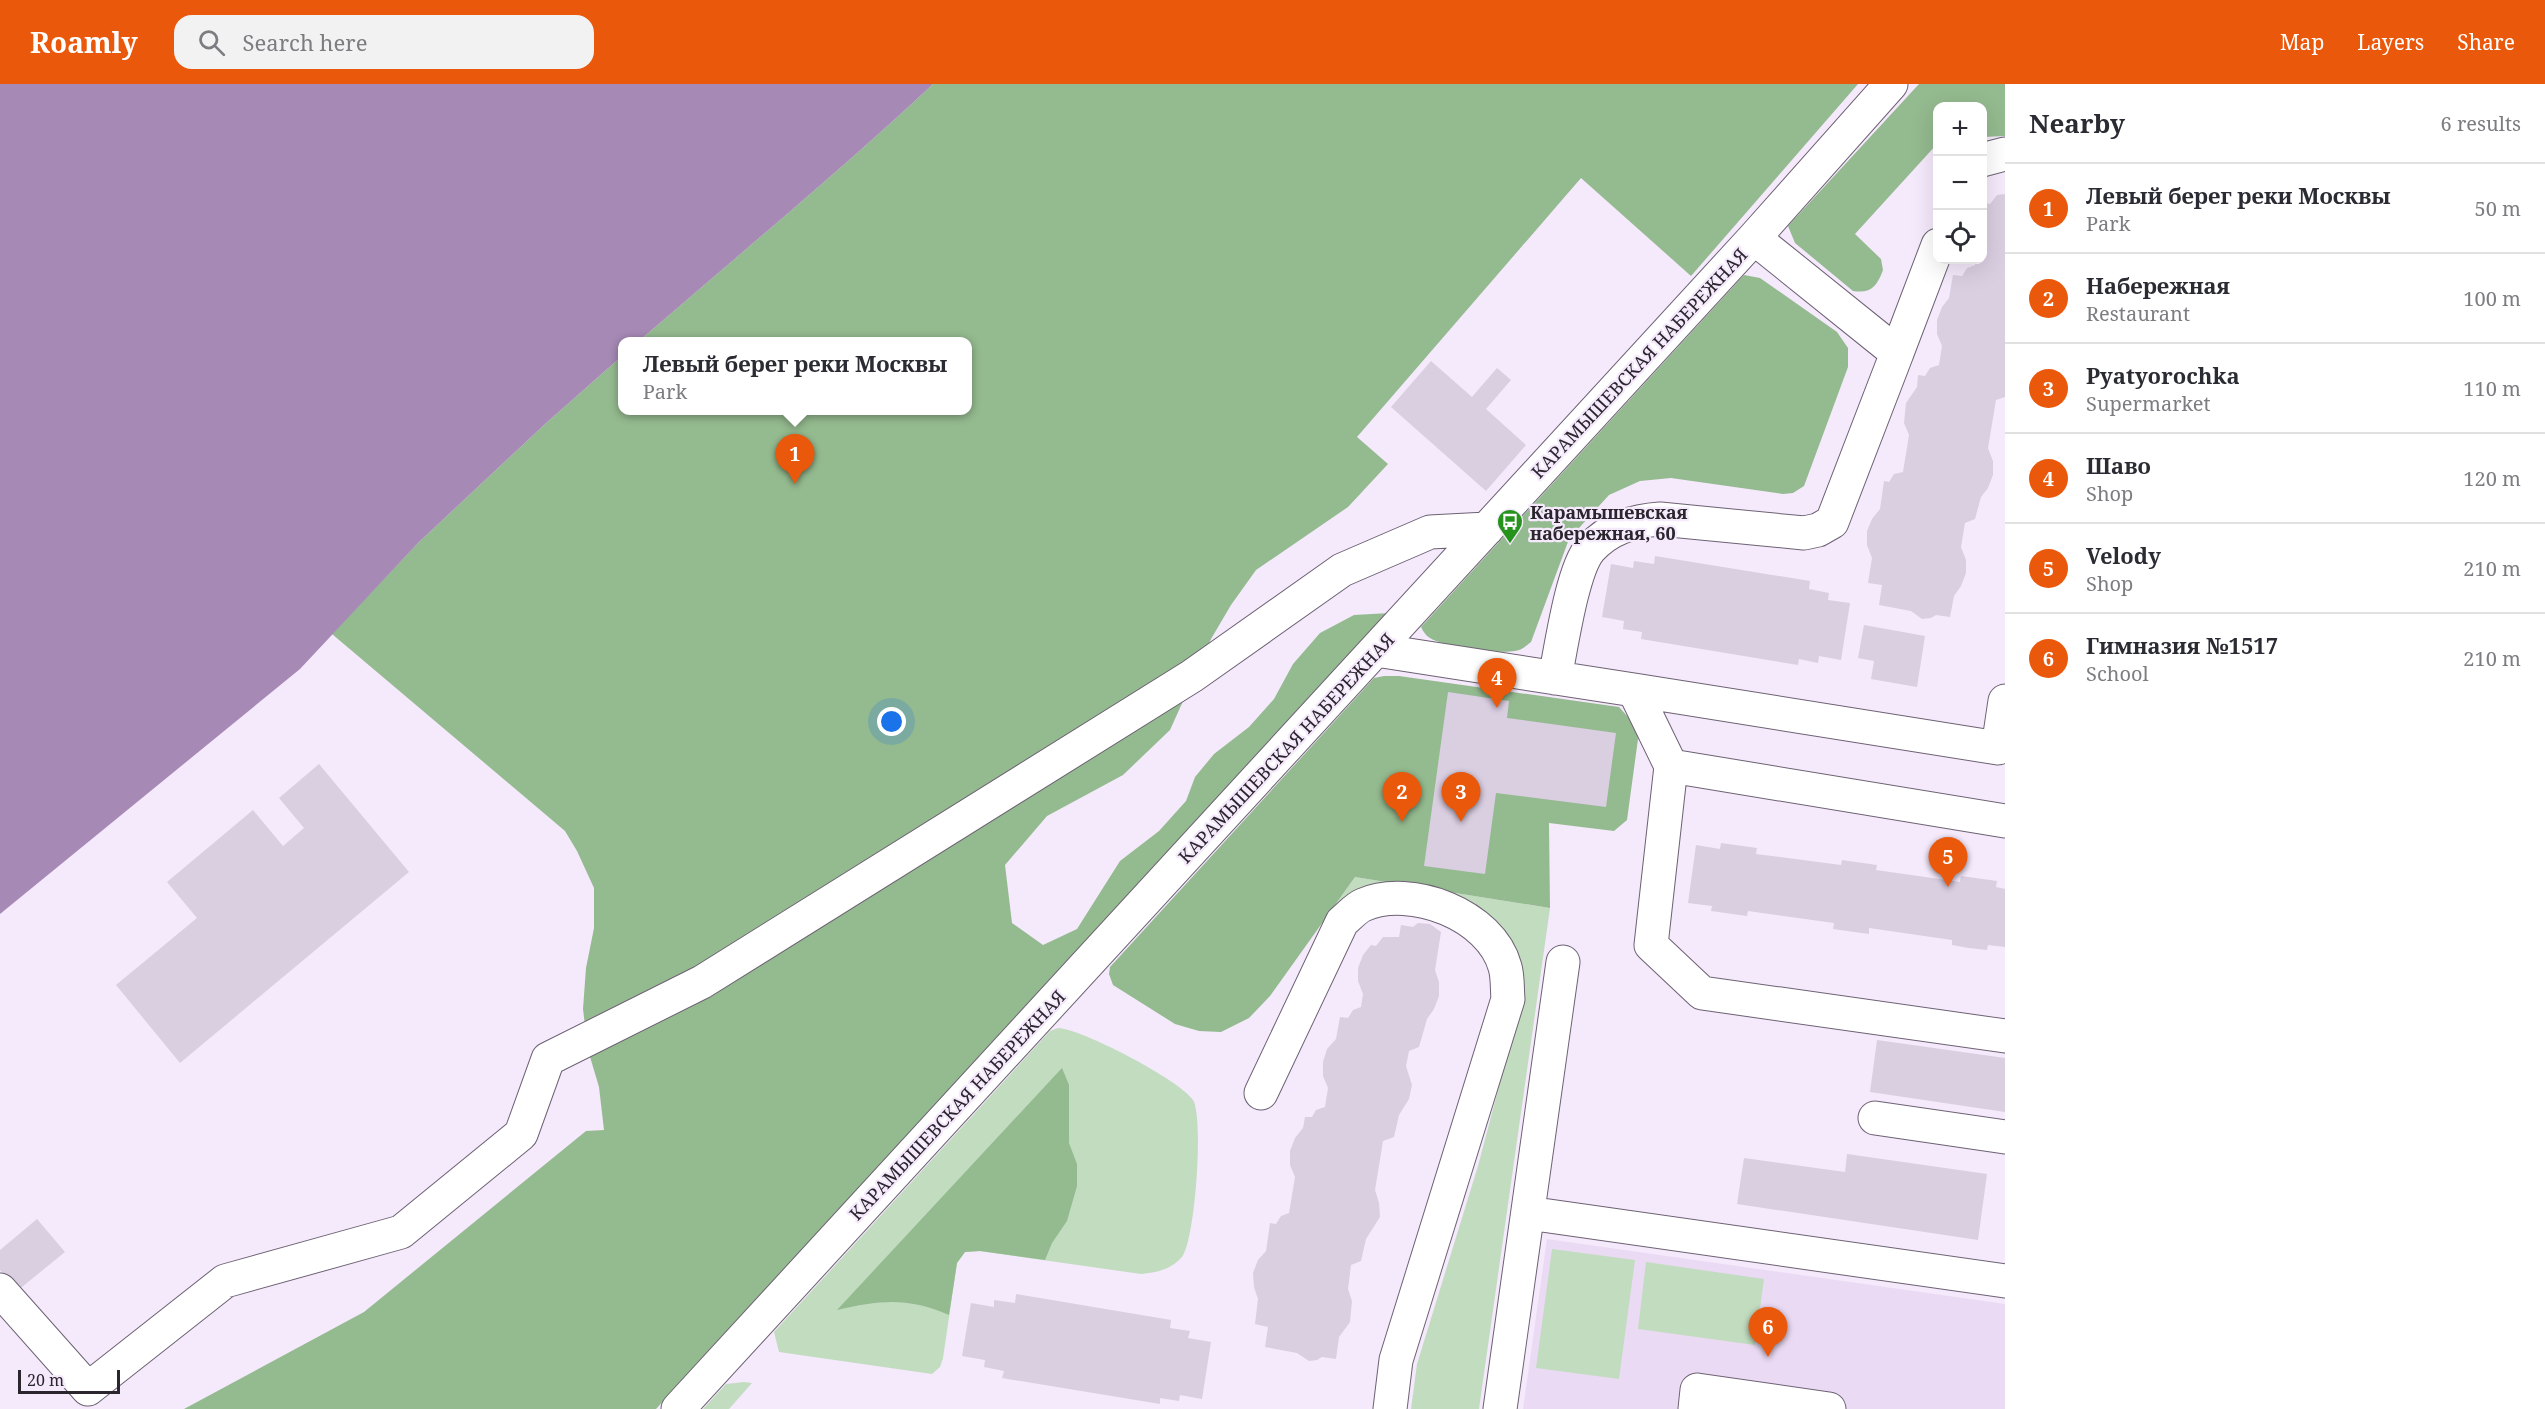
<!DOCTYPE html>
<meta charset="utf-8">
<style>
:root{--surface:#fff;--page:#f2f2f3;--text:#2b2b33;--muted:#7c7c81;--line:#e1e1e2;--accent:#ea580c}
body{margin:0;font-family:"Noto Serif",serif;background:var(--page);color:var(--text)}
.controls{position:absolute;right:18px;top:18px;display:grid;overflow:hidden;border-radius:12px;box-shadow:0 6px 24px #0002}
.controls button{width:54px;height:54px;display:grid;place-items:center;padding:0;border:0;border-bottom:2px solid var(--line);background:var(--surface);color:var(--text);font:30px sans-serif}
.scale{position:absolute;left:18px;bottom:15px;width:102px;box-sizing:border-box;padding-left:6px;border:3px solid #2b262d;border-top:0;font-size:16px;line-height:21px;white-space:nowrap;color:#2b262d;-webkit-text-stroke:4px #f5e9fc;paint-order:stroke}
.you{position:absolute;left:892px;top:638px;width:21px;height:21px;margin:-15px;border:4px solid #fff;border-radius:50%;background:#1a73e8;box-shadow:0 0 0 9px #1a73e833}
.badge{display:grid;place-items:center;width:39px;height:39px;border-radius:50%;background:var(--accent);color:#fff;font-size:20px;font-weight:700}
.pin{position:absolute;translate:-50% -50px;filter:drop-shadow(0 2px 3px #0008)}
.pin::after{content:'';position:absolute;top:32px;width:21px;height:18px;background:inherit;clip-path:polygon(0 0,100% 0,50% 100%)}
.popup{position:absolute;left:618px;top:253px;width:354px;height:78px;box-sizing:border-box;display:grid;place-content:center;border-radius:12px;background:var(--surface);filter:drop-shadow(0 2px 4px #0005);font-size:20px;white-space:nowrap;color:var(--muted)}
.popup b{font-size:22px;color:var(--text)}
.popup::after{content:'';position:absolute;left:50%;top:100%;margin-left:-12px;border:12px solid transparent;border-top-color:var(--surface)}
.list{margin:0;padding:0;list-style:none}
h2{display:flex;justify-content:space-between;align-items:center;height:78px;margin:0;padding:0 24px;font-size:26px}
h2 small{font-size:20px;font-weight:400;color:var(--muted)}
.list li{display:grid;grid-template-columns:39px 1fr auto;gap:18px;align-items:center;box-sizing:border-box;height:90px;padding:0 24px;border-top:2px solid var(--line)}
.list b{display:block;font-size:22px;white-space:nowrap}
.list p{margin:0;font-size:20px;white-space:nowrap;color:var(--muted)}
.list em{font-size:20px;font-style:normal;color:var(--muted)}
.icon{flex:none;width:33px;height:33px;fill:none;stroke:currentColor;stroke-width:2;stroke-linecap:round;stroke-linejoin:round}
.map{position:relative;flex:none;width:2005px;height:1325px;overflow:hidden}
header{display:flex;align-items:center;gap:36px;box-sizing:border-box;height:84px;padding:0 30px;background:var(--accent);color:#fff}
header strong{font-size:28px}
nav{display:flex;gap:33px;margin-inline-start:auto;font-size:21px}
.search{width:420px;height:54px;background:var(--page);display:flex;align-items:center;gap:15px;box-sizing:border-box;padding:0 21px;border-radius:18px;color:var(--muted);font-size:22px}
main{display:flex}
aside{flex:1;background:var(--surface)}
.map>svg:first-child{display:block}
</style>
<header>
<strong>Roamly</strong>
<div class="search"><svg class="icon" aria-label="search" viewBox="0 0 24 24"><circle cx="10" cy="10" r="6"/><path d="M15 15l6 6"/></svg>Search here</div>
<nav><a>Map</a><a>Layers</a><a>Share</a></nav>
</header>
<main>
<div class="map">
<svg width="2005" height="1325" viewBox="0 0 2005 1325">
<rect width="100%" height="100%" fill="#f5e9fc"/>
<!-- built -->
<path fill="#ebdaf4" d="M1547,1155L2005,1220V1325H1523Z"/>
<!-- green -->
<path fill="#c2dcbf" d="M1355,793L1550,824L1479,1325H1411L1417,1280L1478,1082L1521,919L1520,879L1500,842L1479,827H1331Z
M1058,944C1082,945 1180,996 1193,1016C1204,1034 1195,1157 1182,1173C1170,1186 1158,1188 1141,1190L980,1167L965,1168L957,1179L943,1274L940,1283L932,1290L779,1268L774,1248L1050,947Z
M1552,1165L1635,1176L1619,1295L1536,1284Z
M1646,1178L1764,1195L1755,1261L1638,1245Z
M744,1298L752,1299L729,1325H703L726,1300Z"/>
<!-- forest -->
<path fill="#94ba8f" d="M933,0H1858L1691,192L1581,94L1357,353L1388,380L1348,423L1256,486L1231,521L1211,555L1170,646L1123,691L1047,732L1005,781L1012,839L1043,861L1077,845L1120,777L1159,747L1186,717L1195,693L1214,670L1249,643L1274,615L1293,580L1320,549L1354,531L1390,529L1178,756L656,1325H184L364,1228L586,1047L604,1046L599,1003L588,966L583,925L586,884L594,844V804L577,767L565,747L332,550L418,459L545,340L622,272V326H968V258L639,257C737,172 838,89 933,0Z
M1919,0H2005V52L1983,53L1982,22H1938L1937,60L1855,150L1881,175L1883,186C1877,202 1871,210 1853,207L1795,159L1788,142Z
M1744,191L1760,194L1837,248L1848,264V283L1804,402L1793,409L1783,410L1671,394L1640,397L1609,411L1569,455L1531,558C1526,562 1522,566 1515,567C1498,570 1444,563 1430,554C1426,552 1423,547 1421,543Z
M1384,592H1399L1619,623L1636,642L1638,655L1627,736L1614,747L1549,739L1550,824L1355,793L1270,912L1249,934L1221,948L1199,947L1175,940L1113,901L1109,890L1110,883L1374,594Z
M1062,984L1069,1001V1059L1077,1080V1102L1067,1137L1052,1159L1045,1176L980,1167L965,1168L957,1179L949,1231C908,1213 880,1216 837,1226Z"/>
<!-- water -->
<path fill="#a689b5" d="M0,0H933C838,89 737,172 639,257L622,258V272L545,340L418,459L300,585L0,830Z"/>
<!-- building -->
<path fill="#dacee1" d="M2005,110V313L1996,316L1988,364L1993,377V391L1988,404L1981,413L1975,435L1965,439L1961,463L1966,476V489L1961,502L1954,512L1950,533L1936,531L1931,534L1922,535L1911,527L1879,521L1882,501L1868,499L1872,474L1867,461V447L1872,435L1880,425L1884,397L1889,398L1894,390L1903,388L1909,351L1904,339L1906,319L1917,303L1918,291L1925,292L1930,284L1939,281L1942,262L1937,250V236L1942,223L1949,214L1953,191L1962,192L1967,184L1975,181L1976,176H1982V122L1985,119L1990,120L1997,111Z
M1431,277L1472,313L1497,284L1511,296L1486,325L1526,361L1486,407L1391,323Z
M1655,472L1810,497L1809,505L1829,509L1828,516L1850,519L1841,576L1819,572L1818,579L1799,575L1798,581L1641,555L1642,548L1623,545L1624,537L1602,533L1611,480L1633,484L1634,477L1654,480Z
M1864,541L1925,552L1917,603L1871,595L1874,577L1858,574Z
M1448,608L1509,617L1507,634L1616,649L1606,723L1496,709L1485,790L1424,782Z
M319,680L409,788L180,979L116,901L197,834L167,798L253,726L283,762L304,744L279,714Z
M1721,759L1757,764L1756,770L1841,781L1842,776L1877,781L1876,786L1960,798L1961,792L1997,797L1996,803L2005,805V863L1988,861L1987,866L1969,864L1952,861V856L1869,844V850L1833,845L1834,839L1748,827L1747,832L1711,827L1712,822L1688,819L1696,761L1720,765Z
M1418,839L1430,840L1441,848L1435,886L1439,898V912L1434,925L1427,935L1419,963L1409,967L1406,982L1412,1001L1409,1015L1399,1031L1394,1053L1383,1057L1375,1106L1379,1119L1380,1133L1366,1155L1361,1177L1351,1181L1348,1205L1352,1217L1350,1238L1339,1253L1336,1275L1322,1273L1317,1276L1309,1277L1297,1269L1265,1263L1268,1243L1255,1240L1258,1215L1254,1203L1253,1189L1258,1176L1266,1167L1270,1139L1276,1140L1281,1132L1289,1129L1295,1093L1290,1081V1067L1295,1054L1303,1044L1305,1033H1312L1316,1026L1325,1023L1328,1004L1323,992V978L1327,965L1336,955L1340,933L1348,934L1353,926L1361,923L1363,910L1358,897V884L1363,871L1371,861L1376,862L1383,853H1399L1401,841L1413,843Z
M1877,956L2005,974V1028L1870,1008Z
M1847,1070L1987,1090L1978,1156L1737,1120L1744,1074L1845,1088Z
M37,1135L65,1168L17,1207L0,1186V1166Z
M1016,1210L1171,1236L1170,1244L1190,1247L1188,1254L1211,1258L1202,1315L1180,1311L1179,1317L1160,1314V1320L1002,1294L1004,1287L984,1283L985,1276L962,1272L971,1219L994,1223V1216L1015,1219Z"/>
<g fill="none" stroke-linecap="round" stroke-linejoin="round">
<defs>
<path id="minor" d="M1982,76L2005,70
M1897,269L1938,161
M1376,566L1634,606L1671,682L2005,737
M1555,594C1561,565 1572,486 1590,465C1609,444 1633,437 1660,435L1804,449L1818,446L1832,438L1897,269L1754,154
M1634,606L1998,664L2005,617
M1671,682L1651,861L1702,909L2005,952
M1261,1009L1342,838C1348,833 1356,824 1363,821C1411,800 1491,831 1505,883C1508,893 1507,905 1508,915L1396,1276L1390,1325
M1875,1034L2005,1053
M1528,1129L2005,1197
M0,1206L88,1305L225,1197L401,1148L521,1050L548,975L702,898L1192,592L1342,486L1430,448L1487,445
M678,1325L1754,154L1891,0
M1500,1325L1563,878
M1695,1325L1697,1306L1829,1325"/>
</defs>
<!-- minor casing -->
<use href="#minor" stroke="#6d6273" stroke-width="35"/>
<!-- minor -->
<use href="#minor" stroke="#fff" stroke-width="33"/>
</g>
<!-- icons -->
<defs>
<symbol id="bus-pin" viewBox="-11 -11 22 30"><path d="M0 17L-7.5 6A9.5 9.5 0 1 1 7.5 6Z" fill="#25931c" stroke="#f5e9fc"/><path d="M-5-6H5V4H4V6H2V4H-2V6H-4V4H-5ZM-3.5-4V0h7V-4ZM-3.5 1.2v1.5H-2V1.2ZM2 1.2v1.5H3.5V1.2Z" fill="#fff"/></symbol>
</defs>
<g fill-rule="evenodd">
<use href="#bus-pin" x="1495" y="423" width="30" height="40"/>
</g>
<g text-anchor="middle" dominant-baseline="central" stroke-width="4.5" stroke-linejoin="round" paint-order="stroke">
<!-- street labels -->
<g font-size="18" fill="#2b262d" stroke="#f5e9fc">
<text transform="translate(1639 279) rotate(-47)">КАРАМЫШЕВСКАЯ НАБЕРЕЖНАЯ</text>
<text transform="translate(1286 664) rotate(-47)">КАРАМЫШЕВСКАЯ НАБЕРЕЖНАЯ</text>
<text transform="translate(957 1021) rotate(-47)">КАРАМЫШЕВСКАЯ НАБЕРЕЖНАЯ</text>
</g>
<!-- poi labels -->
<g font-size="18" font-weight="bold" fill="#2b262d" stroke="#f5e9fc" text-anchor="start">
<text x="1530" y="428">Карамышевская<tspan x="1530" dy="21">набережная, 60</tspan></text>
</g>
</g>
</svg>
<div class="controls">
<button>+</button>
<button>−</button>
<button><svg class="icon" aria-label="locate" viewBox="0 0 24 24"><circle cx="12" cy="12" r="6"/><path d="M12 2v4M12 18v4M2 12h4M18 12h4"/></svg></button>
</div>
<div class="scale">20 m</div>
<div class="you"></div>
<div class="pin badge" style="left:795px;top:400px">1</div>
<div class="popup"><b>Левый берег реки Москвы</b>Park</div>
<div class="pin badge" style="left:1402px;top:738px">2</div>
<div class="pin badge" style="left:1461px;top:738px">3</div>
<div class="pin badge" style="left:1497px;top:624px">4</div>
<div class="pin badge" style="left:1948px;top:803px">5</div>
<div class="pin badge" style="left:1768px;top:1273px">6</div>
</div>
<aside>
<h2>Nearby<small>6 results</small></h2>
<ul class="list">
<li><span class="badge">1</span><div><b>Левый берег реки Москвы</b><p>Park</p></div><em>50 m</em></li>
<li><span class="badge">2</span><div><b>Набережная</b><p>Restaurant</p></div><em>100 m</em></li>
<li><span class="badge">3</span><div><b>Pyatyorochka</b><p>Supermarket</p></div><em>110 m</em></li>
<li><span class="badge">4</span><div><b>Шаво</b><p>Shop</p></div><em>120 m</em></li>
<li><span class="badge">5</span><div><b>Velody</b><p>Shop</p></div><em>210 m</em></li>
<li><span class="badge">6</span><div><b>Гимназия №1517</b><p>School</p></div><em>210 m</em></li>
</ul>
</aside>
</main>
